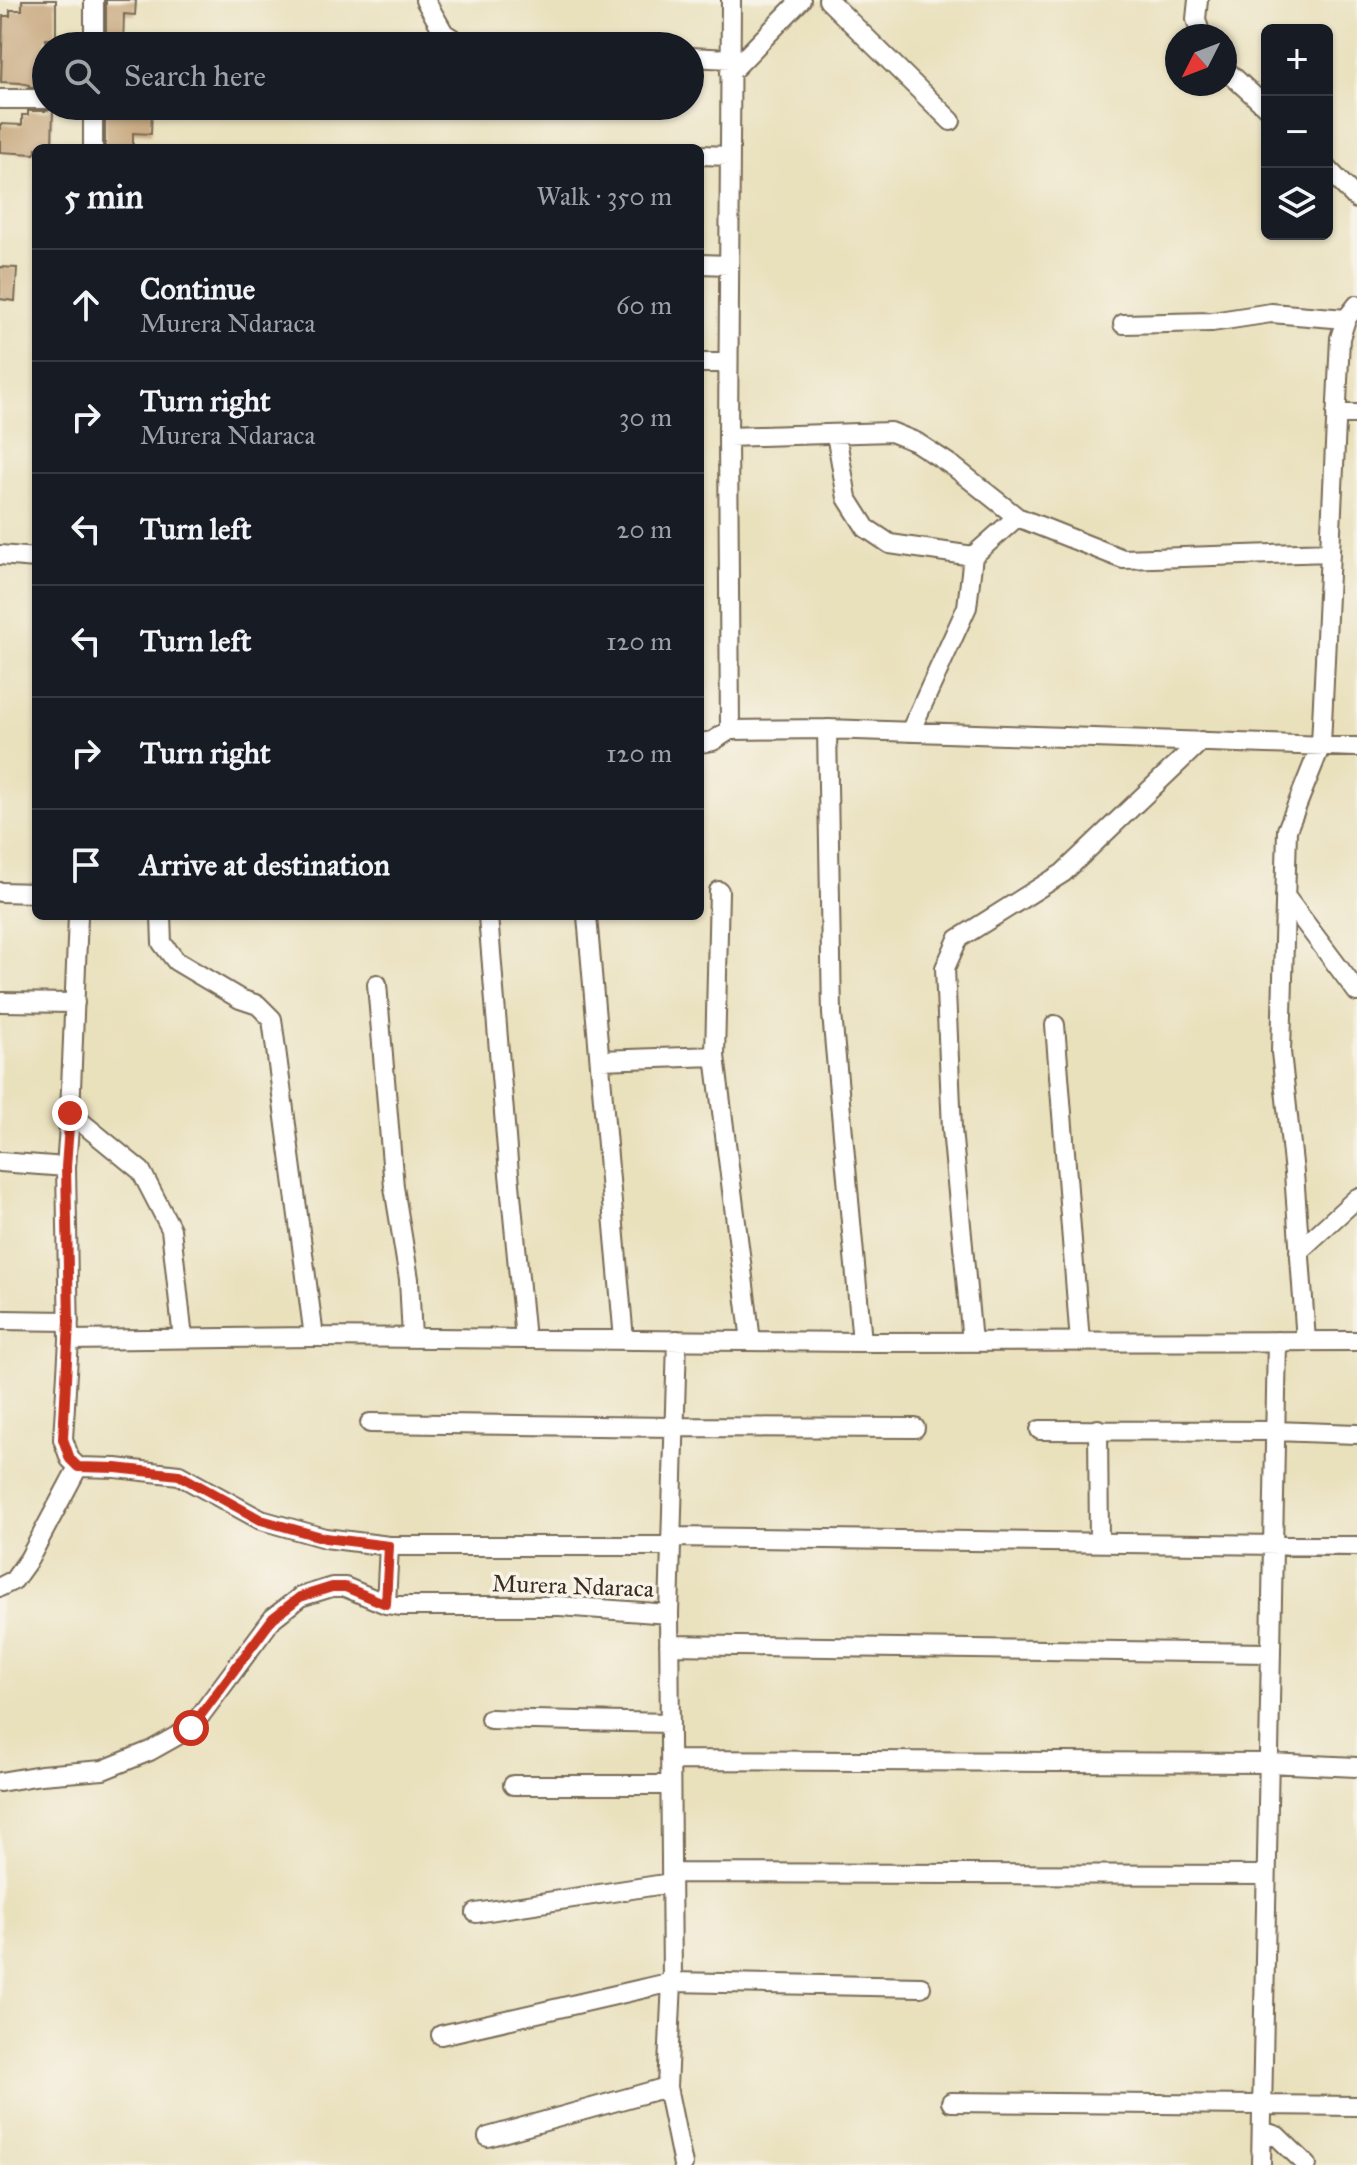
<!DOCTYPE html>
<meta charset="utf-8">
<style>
:root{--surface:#171b24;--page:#242831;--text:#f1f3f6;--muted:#9ea1a6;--line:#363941}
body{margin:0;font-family:"IM FELL Great Primer",serif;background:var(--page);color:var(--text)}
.controls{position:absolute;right:24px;top:24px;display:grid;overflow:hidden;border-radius:12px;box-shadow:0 2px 6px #0004}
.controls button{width:72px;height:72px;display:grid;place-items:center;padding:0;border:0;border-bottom:2px solid var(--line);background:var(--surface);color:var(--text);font:40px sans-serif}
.compass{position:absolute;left:1165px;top:24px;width:72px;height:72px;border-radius:50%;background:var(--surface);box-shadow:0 2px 6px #0004;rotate:228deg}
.stop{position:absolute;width:24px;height:24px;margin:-18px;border:6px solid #c8321e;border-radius:50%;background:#fff}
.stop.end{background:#c8321e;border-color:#fff;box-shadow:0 2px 8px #0008}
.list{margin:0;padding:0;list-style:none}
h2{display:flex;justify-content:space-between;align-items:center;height:104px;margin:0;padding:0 32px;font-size:34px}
h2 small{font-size:26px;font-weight:400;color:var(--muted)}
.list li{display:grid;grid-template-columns:52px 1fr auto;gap:24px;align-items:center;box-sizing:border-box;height:112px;padding:0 32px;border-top:2px solid var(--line)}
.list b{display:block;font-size:30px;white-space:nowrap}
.list p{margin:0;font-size:26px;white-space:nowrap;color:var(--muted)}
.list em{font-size:26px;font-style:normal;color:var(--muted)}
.icon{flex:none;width:44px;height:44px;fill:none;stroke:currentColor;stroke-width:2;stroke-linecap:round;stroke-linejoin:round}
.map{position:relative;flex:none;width:1357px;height:2165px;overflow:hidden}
.search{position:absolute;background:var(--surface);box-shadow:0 2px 6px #0004;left:32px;top:32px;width:672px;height:88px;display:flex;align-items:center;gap:20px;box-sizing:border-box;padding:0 28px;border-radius:44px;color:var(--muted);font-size:30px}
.panel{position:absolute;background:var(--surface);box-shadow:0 2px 6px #0004;left:32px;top:144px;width:672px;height:776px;border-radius:12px}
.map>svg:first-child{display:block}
</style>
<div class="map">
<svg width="1357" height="2165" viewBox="0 0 1357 2165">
<rect width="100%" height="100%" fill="#f7f3e8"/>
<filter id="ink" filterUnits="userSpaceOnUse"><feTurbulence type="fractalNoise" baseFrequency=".0125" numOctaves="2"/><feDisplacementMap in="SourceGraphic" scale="16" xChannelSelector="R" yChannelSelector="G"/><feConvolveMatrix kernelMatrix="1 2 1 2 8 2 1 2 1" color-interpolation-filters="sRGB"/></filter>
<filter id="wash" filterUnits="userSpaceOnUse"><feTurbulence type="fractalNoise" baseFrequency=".006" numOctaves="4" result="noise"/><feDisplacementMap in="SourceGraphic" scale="32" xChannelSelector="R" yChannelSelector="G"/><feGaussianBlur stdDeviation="1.8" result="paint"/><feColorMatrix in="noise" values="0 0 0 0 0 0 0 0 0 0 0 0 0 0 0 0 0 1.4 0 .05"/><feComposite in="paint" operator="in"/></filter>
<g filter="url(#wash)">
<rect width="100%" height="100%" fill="#e9e0bc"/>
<g id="blocks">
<!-- building -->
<path fill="#c6a57a" d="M22,0H56V39H46V87H29V85L21,83L1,82L3,16H10V10H22Z
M106,0H136L135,15L124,14L123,46H106Z
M134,106H152L151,134L133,133V148H105V107L134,108Z
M53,109L52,148H36V152L34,154L0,152V124L22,125V115H28V111H46Z
M0,267L17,268L15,301L0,299Z"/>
</g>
</g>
<g filter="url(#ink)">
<use href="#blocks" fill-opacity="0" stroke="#786a55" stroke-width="2"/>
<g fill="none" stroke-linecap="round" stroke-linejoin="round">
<defs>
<path id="street" d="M425,0L444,33L464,46
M731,0L728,437L730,730L827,729L1357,747
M828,0L951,121
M1198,0L1196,19L1201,36
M94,46V0
M690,57L730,59
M1225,69L1267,108
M730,73L801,0
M0,99H46
M93,148V106
M700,155L730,156
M1327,168L1357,199
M700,264L729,265
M1123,324L1212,322L1271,313L1346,319
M700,363H728
M1336,414H1357
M836,434L847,498L866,528L890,544L973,556
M728,437L891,432L916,442L954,467L1017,517L1123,559L1330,552
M0,555L36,558
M827,729L832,1014L862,1342
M910,732L967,607L973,556L1017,517
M700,743L713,741L730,730
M719,891L715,1056L751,1341
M0,892L36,893
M1285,896L1357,992
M78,916L70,1113L66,1167L69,1340L314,1337L862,1342L1357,1341
M161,916L162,943L176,961L240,999L258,1005L272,1019L314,1337
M488,916L509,1174L525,1339
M587,916L624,1340
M377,984L394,1187L409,1279L412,1338
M0,1002L75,1003
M1055,1025L1080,1342
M600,1060L715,1056
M70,1113L141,1171L171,1229L183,1339
M0,1162L66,1167
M1299,1251L1357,1198
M0,1320L69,1321
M69,1340L63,1439L70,1459L78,1467L116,1468L179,1475L261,1520L325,1538L389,1546
M1306,1341L1294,1173L1281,1052L1287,830L1321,745L1340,338L1346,319L1357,305
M972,1342L952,1129L945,968L958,939L1063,873L1201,741
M370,1423L674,1427L915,1428
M1098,1429L1099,1542
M1040,1430L1275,1431L1357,1434
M671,1537L1357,1546
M0,1587L14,1580L29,1559L78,1467
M386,1604L389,1546H671
M669,1614L677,1340
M669,1645L1270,1653
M490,1719L670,1723
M670,1760L1268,1763L1357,1767
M0,1782L41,1775L103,1770L150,1751L191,1728L273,1618L300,1597L332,1587H345L386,1604L402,1606H560L669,1614L672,1982L667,2087L683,2165
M513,1785H670
M671,1873L1266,1875
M476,1913L671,1883
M441,2035L672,1982L921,1987
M951,2102L1357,2106
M1262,2131L1277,2136L1307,2165
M488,2137L667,2087
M1261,2165L1277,1341"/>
</defs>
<!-- street casing -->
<use href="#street" stroke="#786a55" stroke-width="22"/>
<!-- street -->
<use href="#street" stroke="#fff" stroke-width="18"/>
</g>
</g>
<g fill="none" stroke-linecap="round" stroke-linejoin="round" filter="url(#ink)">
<!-- route -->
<path stroke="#c8321e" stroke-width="10" d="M70,1113L66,1167L69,1321L63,1439L70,1459L78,1467L116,1468L179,1475L261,1520L325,1538L389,1546L386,1604L345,1587H332L300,1597L273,1618L191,1728"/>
</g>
<g text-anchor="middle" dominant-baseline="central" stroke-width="7" stroke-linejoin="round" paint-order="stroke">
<!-- street labels -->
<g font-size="24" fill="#3b2a1e" stroke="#f7f3e8">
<text transform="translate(573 1586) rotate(2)">Murera Ndaraca</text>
</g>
</g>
</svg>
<div class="controls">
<button>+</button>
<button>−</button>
<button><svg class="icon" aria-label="layers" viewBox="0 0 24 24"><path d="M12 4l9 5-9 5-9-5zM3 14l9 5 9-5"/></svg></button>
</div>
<svg class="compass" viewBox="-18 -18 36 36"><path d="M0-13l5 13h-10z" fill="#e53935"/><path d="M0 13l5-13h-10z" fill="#9ea1a6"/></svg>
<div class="stop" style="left:191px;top:1728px"></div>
<div class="stop end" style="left:70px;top:1113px"></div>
<div class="search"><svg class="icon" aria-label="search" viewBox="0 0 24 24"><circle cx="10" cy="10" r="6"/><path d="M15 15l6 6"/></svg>Search here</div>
<section class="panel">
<h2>5 min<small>Walk · 350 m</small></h2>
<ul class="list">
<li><svg class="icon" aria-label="ahead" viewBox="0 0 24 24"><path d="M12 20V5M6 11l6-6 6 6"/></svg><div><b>Continue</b><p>Murera Ndaraca</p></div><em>60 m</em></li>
<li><svg class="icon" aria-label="right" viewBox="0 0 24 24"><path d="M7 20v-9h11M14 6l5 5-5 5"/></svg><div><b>Turn right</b><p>Murera Ndaraca</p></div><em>30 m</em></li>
<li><svg class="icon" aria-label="left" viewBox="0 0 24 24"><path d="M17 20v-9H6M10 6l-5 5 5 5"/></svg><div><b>Turn left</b></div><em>20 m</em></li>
<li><svg class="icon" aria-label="left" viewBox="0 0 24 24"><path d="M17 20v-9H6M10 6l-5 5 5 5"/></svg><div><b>Turn left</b></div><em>120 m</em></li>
<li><svg class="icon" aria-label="right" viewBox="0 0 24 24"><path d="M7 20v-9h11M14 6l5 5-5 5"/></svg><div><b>Turn right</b></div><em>120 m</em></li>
<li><svg class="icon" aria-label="arrive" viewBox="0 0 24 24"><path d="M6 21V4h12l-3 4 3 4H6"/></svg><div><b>Arrive at destination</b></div></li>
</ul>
</section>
</div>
